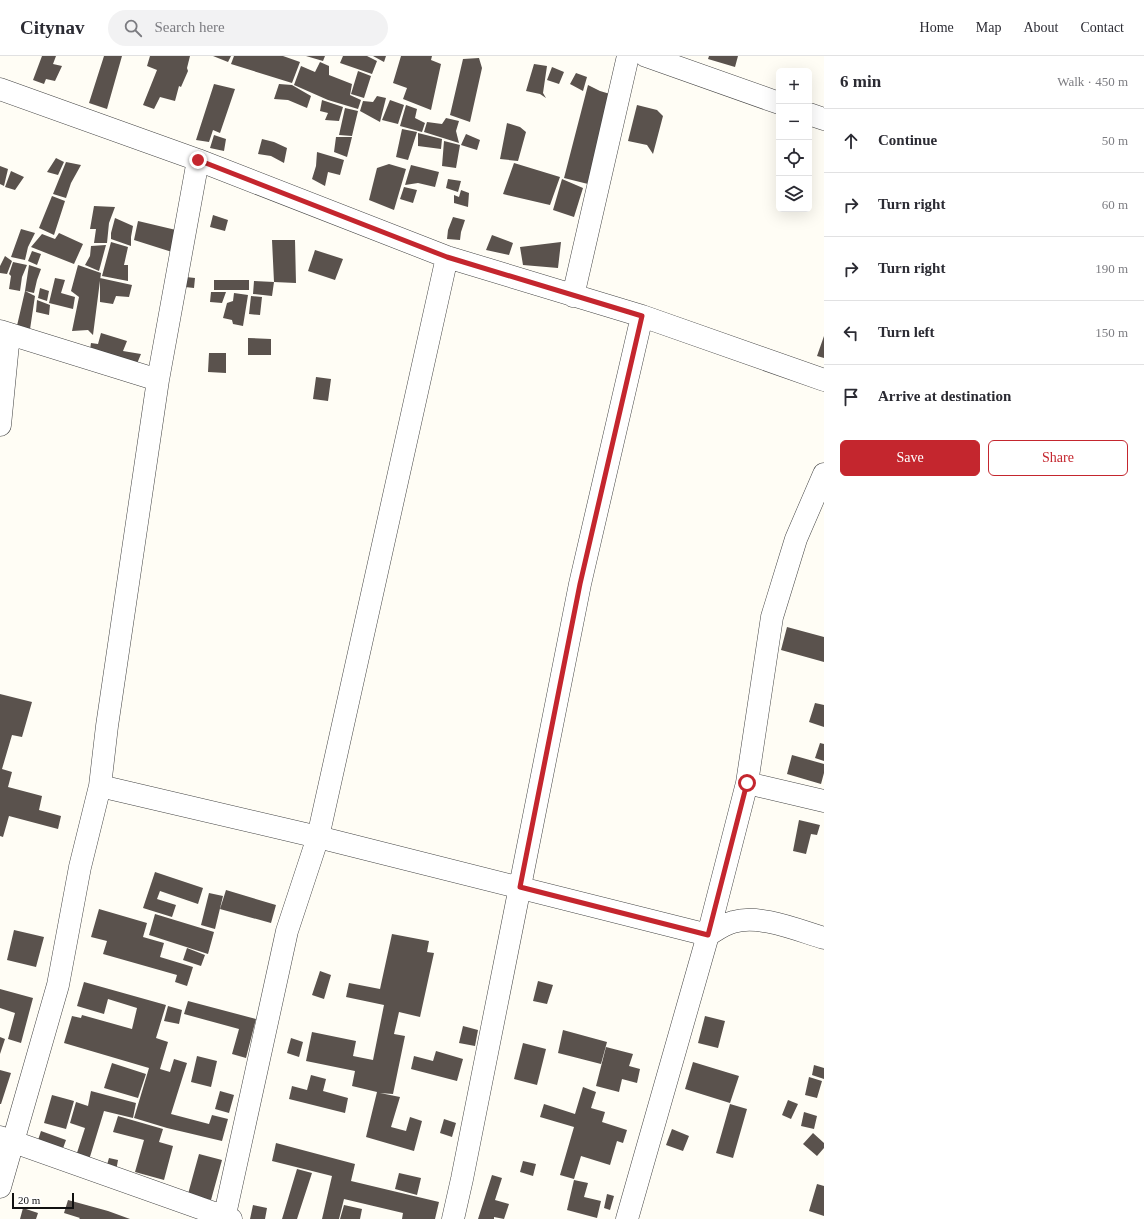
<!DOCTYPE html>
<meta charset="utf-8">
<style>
:root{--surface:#fff;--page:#f2f2f3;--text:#2b2b33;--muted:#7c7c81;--line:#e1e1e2;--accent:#c4262e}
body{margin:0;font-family:Georgia,serif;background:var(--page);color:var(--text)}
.controls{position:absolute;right:12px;top:12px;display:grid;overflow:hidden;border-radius:6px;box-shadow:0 4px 16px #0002}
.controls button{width:36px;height:36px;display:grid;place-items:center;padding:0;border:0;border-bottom:1px solid var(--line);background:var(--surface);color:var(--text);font:20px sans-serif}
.scale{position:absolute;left:12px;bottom:10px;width:62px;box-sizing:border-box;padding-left:4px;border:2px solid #111;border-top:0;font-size:11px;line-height:14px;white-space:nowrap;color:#111;-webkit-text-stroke:3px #fff;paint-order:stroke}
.stop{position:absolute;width:12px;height:12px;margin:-9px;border:3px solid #c4262e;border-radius:50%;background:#fff}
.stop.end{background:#c4262e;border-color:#fff;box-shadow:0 1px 4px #0008}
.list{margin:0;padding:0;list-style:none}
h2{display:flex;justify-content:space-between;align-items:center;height:52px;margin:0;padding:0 16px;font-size:17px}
h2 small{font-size:13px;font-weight:400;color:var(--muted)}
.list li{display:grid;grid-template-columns:26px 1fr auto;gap:12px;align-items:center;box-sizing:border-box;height:64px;padding:0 16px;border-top:1px solid var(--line)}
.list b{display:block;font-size:15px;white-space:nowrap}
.list em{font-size:13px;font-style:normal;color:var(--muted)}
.actions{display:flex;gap:8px;padding:12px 16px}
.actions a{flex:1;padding:9px 0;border:1px solid var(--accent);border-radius:6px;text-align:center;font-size:14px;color:var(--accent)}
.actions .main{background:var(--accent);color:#fff}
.icon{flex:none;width:22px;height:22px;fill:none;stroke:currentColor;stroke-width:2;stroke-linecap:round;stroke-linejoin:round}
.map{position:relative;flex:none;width:824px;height:1163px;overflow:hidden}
header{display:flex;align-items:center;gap:24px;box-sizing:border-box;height:56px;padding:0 20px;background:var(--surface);border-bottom:1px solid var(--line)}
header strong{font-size:19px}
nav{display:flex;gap:22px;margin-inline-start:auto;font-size:14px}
.search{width:280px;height:36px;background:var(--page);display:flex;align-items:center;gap:10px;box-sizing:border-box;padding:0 14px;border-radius:22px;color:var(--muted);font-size:15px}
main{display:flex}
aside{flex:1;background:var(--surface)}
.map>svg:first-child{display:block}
</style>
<header>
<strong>Citynav</strong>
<div class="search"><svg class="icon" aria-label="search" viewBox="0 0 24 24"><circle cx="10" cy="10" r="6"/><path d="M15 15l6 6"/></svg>Search here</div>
<nav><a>Home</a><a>Map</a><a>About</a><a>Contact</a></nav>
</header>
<main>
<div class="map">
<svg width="824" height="1163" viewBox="0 0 824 1163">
<rect width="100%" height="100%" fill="#fffdf5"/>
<!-- building -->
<path fill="#5a524d" d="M42,0H56L53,8L62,10L55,25L46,23L44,28L33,24Z
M104,0H122L107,53L89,47Z
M150,0H190L187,12L188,15L181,31L179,30L175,45L160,41L154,53L143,49L157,14L147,10Z
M213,0H231L228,6Z
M234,0H283L300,6L292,27L231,8Z
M306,0H325L323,5Z
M343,0H367L377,5L372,18L340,7Z
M373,0H386L384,6Z
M401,0H432L431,4L441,8L431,54L403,43L407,32L393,27Z
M709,0H738L735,11L708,3Z
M479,2L482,12L470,66L450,59L463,3Z
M320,6L329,10V19L352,28L350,39L361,44L358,53L328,44L294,29L301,10L315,16Z
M534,8L547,10L543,37L546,42L540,38L526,35Z
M552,11L564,16L559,28L547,24Z
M358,15L371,20L364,42L351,38Z
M576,17L587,21L583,35L570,28Z
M214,28L235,33L220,77L213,74L209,86L196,84Z
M279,28L292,29L311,40L307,52L288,44L274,43Z
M588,29L600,35L610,38L588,128L564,122Z
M377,40L386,42L380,66L360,55L363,45L373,46Z
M322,44L343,51L339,65L325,64L328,57L320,55Z
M390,44L404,49L398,68L382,64Z
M406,49L417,53L415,62L425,67L422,76L400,70Z
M637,49L657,54L663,60L653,98L647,89L628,85Z
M345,52L358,55L352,80L339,79Z
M446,62L459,65L456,75L459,87L424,76L427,66L442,68Z
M507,67L520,71L526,76L518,105L500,103Z
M402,73L417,76L408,104L396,101Z
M418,77L442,83L441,93L418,90Z
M466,78L480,84L477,94L461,89Z
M214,79L226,83L224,95L210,92Z
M336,81H352L347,101L334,96Z
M262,83L274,86L287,92L284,107L271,100L258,98Z
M444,85L460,89L456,112L442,110Z
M317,96L344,104L340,119L328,116L325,130L312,123L316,110Z
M56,102L64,106L58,119L47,116Z
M66,106L81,109L71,127L66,142L53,138Z
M514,107L560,121L550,149L503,138Z
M389,108L406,113L394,154L369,144L377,112Z
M411,109L439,116L435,131L418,127L405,129Z
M0,110L8,113L4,130L0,128Z
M11,115L24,121L15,134L5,131Z
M448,123L461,125L458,136L446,132Z
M562,123L583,132L574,161L553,154Z
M404,131L417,134L413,147L400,143Z
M461,134L469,137L468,151L454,147V139L459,141Z
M52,140L65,145L54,179L39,172Z
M94,150L115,151L109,167L107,187H94L96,173H90Z
M213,159L228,164L225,175L210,171Z
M453,161L465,164L461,176L460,184L447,183L448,174Z
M115,162L133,170L131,181V190L111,183V177Z
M138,165L176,174L172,196L134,184Z
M21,173L35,177L28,191L25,204L11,201Z
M59,177L83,188L74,208L31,191L42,178L55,183Z
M492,179L513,187L509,199L486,194Z
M272,184H295L296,227L274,226Z
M111,186L128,191L124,209H128V225L102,220Z
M561,186L558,212L523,209L520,191Z
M106,189L99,215L85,209L90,200L91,190Z
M315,194L343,203L335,224L308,215Z
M32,195L41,198L37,209L28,205Z
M5,200L12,205L7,218L0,217V210Z
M13,206L27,209L22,221L20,235L9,233L11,220L9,218Z
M29,209L41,213L37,224L34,237L25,235Z
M78,209L101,217L93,279L88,274L72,275L79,241L71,235Z
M186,221L195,222L194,232L185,231Z
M55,222L65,224L61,237L75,241L73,253L49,247Z
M100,222L132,229L129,241L116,240L113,248L100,246Z
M214,224H249V234H214Z
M254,225L274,226L272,240L253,238Z
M40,232L49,235L47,245L38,242Z
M25,235L35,240L29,280L16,274Z
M211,236H226L222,247L210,246Z
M234,237L248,239L243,270L233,268L232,264L223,262L227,247L233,245Z
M251,240L262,241L260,259L249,258Z
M37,244L50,249L49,259L36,256Z
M101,277L127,285L123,295L141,298L136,310L89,300L91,287L98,288Z
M824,280V302L817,300Z
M248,282L271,283V299H248Z
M209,297H226V317L208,316Z
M316,321L331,323L328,345L313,343Z
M787,571L824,581V606L781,594Z
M0,638L32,646L22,681L12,679L2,713L12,716L8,731L42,740L39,754L61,760L58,773L9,760L3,781L0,780Z
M815,647L824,649V671L809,666Z
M820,687L824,688V705L815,702Z
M792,699L824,708V717L821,728L787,718Z
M799,764L820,769L817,779L811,778L806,798L793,795Z
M155,816L203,832L198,848L160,835L157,843L176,849L172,861L143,852Z
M226,834L276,849L271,867L220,853Z
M209,837L223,840L215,873L201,869Z
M99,853L147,867L143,881L164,887L160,901L193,911L187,930L175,926L177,919L103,898L107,885L91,881Z
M155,858L214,876L208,898L149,879Z
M14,874L44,881L36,911L7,904Z
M392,878L429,885L427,896L434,897L420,961L399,956L394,978L405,980L393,1038L380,1037L400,1041L391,1071L406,1075L410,1061L422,1065L414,1095L366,1081L377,1036L352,1030L355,1015L306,1005L312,976L356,985L353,1000L373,1004L384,949L346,941L349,927L380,933Z
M187,892L205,899L201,910L183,904Z
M320,915L331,919L324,943L312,939Z
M538,925L553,929L547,948L533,945Z
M84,926L166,949L156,982L168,986L160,1013L170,1016L174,1003L187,1007L171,1058L209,1068L212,1059L228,1063L222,1085L167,1072L134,1062L149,1012L64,987L72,960L81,962L82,959L132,973L137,952L108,943L104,958L77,950Z
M0,933L33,942L21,987L8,983L15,957L0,952Z
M188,945L256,963L246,1002L232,998L239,973L184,958Z
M168,950L182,954L179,968L164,965Z
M705,960L725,965L718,992L698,987Z
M463,970L478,974L475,990L459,987Z
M563,974L607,986L601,1008L558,997Z
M0,981L5,983L0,998Z
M291,982L303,986L299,1001L287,997Z
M523,987L546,993L537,1029L514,1023Z
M606,991L633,998L629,1010L640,1013L637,1027L622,1023L619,1036L596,1030Z
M436,995L463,1003L457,1025L411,1013L414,1000L433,1005Z
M197,1000L217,1005L211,1031L191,1026Z
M693,1006L739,1020L730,1047L685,1033Z
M112,1007L146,1018L138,1042L104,1032Z
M814,1009L824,1012V1023L812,1019Z
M0,1014L11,1017L1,1048H0Z
M311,1019L326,1023L323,1035L348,1042L345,1057L289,1043L292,1030L307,1034Z
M809,1021L822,1025L817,1042L805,1039Z
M583,1031L596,1036L591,1052L605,1056L602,1066L627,1074L623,1087L617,1085L610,1109L581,1100L574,1123L560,1119L574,1071L540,1061L544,1048L575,1058Z
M91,1035L136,1047L133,1062L104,1055L89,1104L76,1100L85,1072L70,1067L76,1046L88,1050Z
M220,1035L234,1039L229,1057L215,1053Z
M52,1039L74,1045L66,1073L44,1067Z
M788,1044L798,1048L791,1063L782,1059Z
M730,1048L747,1053L733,1102L716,1097Z
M804,1056L817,1060L814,1073L801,1070Z
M118,1060L163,1073L159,1086L173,1090L164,1124L135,1116L144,1084L113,1076Z
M444,1063L456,1067L452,1081L440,1077Z
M672,1073L689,1080L683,1095L666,1089Z
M41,1075L66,1084L62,1095L37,1087Z
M813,1077L824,1087V1092L817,1100L803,1088Z
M276,1087L355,1108L351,1125L439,1146L435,1163H402L403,1157L344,1143L339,1163H322L332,1120L272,1105Z
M199,1098L222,1104L211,1144L188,1138Z
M109,1102L118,1104L116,1115L106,1112Z
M523,1105L536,1108L533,1120L520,1116Z
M297,1113L312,1117L297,1163H282Z
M399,1117L421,1122L417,1139L395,1133Z
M492,1119L502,1122L495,1144L509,1148L504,1163L494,1161V1163H478Z
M574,1124L588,1127L584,1141L601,1145L597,1162L567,1154Z
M817,1128L824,1130V1160L809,1155Z
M607,1138L614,1140L610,1154L604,1152Z
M68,1144L108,1155L130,1163H79L80,1162L64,1157Z
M253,1149L267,1152L265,1163H250Z
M344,1149L362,1153L360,1163H340Z
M23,1152L38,1157L36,1163H20Z"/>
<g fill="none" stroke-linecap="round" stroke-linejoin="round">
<defs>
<path id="minor" d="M646,0L779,47
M0,33L198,104L447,201L642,260L824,324
M809,58L824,63
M573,240L628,0
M0,275L158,324
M0,369L9,278
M747,727L772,561L796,483L824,418
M100,730L318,781L708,879C715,875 724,868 733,866C760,858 797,874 824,882
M0,1081L231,1163
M0,1131L58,929L80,811L100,730L107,670L158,324L198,104
M224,1163L287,875L318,781L447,201
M453,1163L462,1123L580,528L642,260
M627,1163L708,879L747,727L824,745"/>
</defs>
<!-- minor casing -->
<use href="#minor" stroke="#444" stroke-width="23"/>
<!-- minor -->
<use href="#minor" stroke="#fff" stroke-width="22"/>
</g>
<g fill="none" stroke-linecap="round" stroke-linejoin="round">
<!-- route -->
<path stroke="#c4262e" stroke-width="5" d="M198,104L447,201L642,260L580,528L520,831L708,879L747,727"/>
</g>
</svg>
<div class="controls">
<button>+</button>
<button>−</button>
<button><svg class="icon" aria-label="locate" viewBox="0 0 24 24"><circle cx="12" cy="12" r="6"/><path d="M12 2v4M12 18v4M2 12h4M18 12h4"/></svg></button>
<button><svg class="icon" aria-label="layers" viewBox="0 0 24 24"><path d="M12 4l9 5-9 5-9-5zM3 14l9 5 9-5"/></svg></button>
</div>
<div class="scale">20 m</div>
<div class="stop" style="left:747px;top:727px"></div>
<div class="stop end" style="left:198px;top:104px"></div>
</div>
<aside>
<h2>6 min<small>Walk · 450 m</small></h2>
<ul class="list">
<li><svg class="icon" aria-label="ahead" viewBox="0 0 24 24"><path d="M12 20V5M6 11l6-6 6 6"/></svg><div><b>Continue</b></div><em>50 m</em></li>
<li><svg class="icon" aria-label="right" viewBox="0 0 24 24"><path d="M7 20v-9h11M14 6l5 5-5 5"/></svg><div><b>Turn right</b></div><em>60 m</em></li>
<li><svg class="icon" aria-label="right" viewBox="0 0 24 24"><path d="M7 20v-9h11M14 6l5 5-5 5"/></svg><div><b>Turn right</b></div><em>190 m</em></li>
<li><svg class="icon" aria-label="left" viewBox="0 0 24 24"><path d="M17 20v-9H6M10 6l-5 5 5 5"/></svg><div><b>Turn left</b></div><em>150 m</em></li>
<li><svg class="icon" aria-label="arrive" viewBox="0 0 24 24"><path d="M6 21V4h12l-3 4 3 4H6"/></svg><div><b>Arrive at destination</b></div></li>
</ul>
<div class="actions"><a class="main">Save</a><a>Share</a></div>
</aside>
</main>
